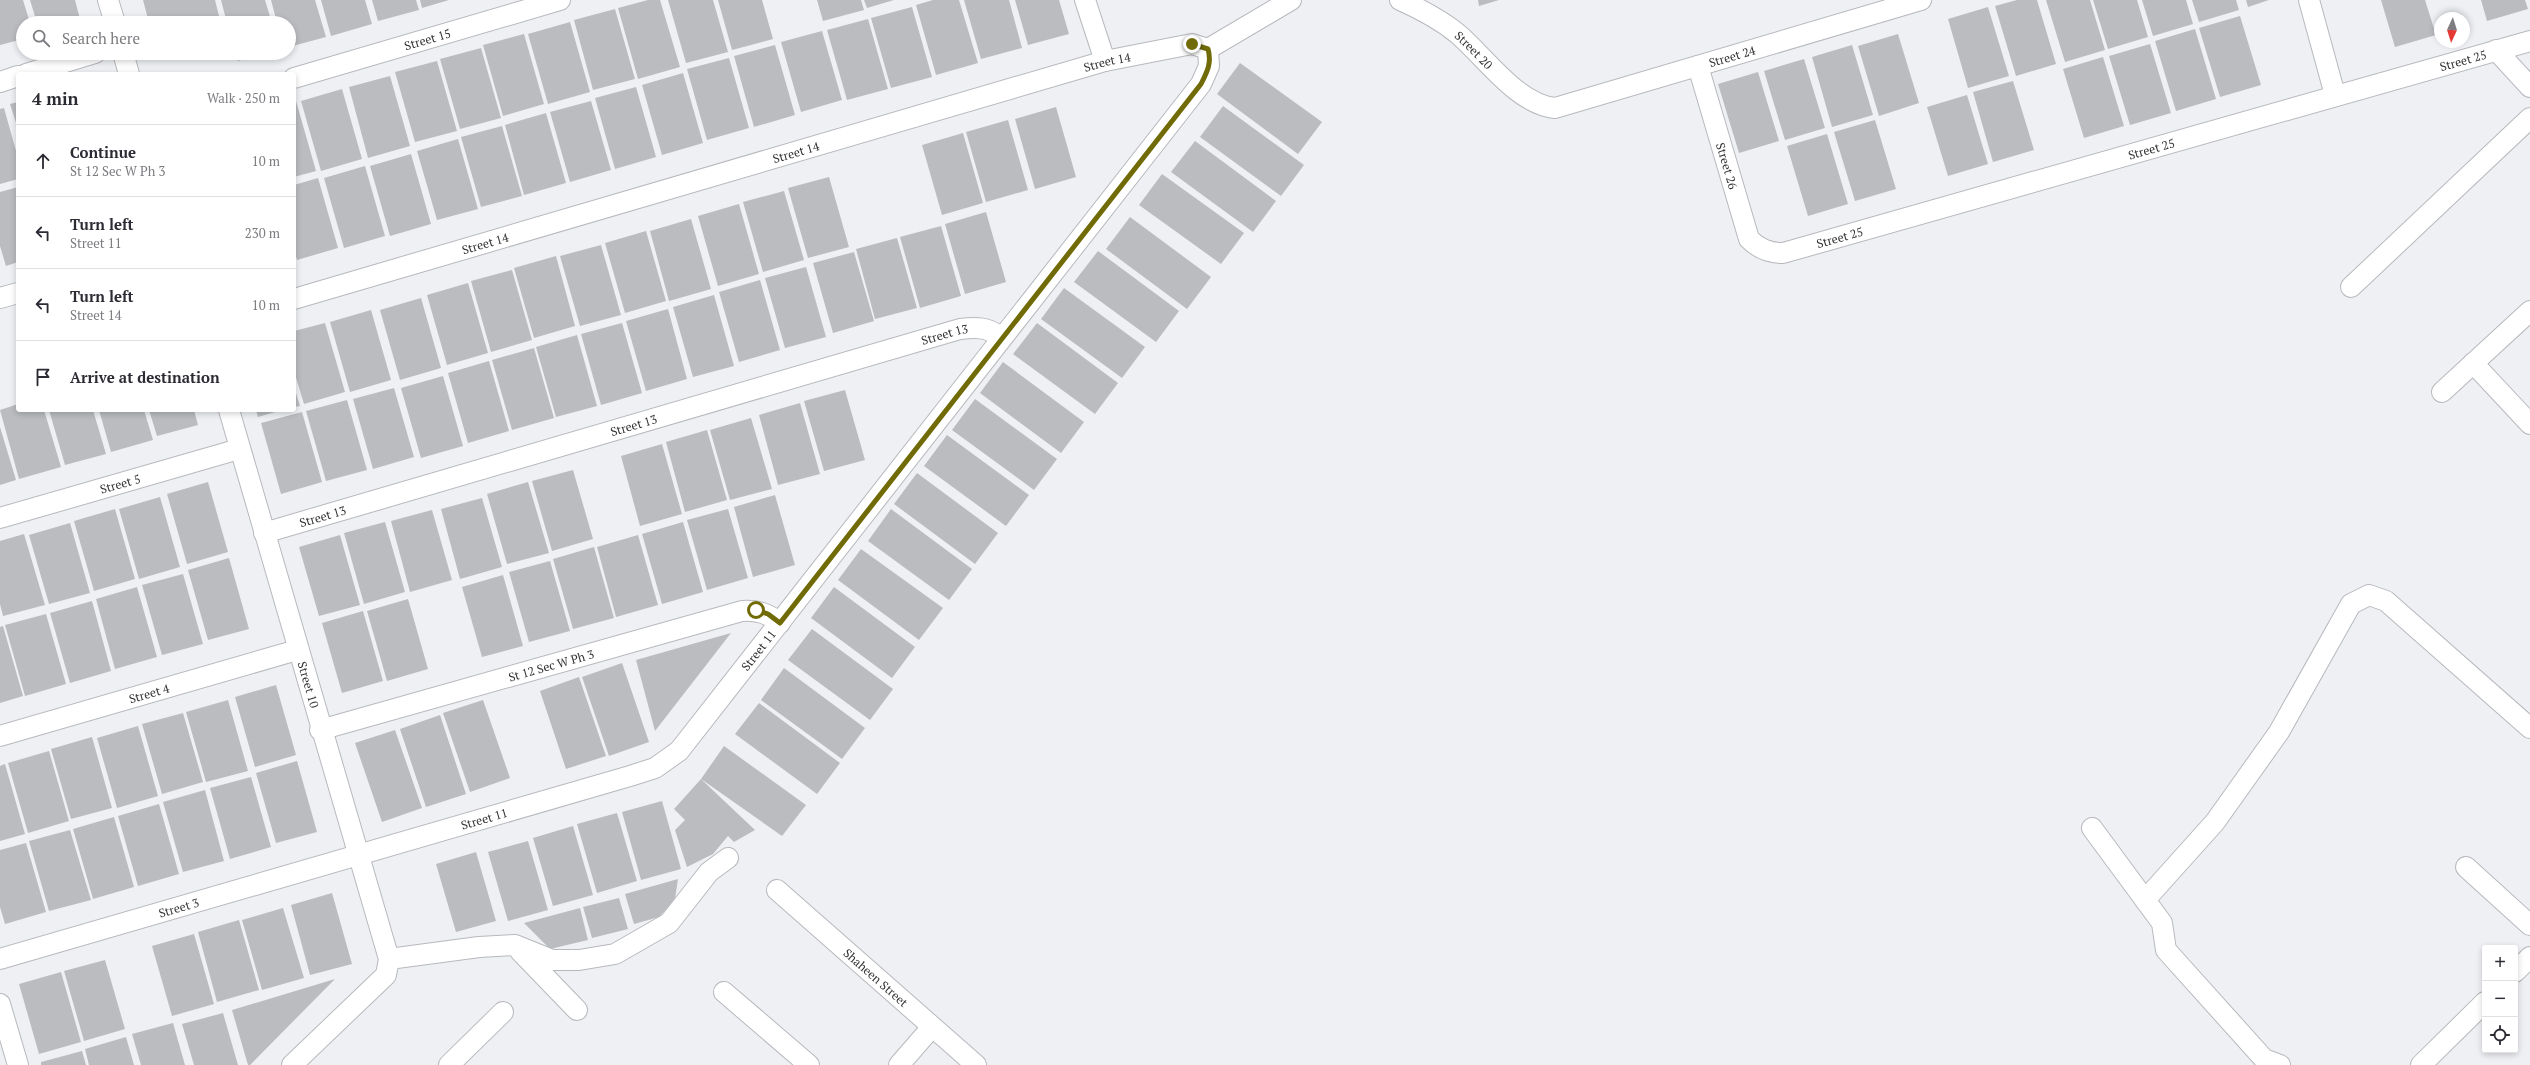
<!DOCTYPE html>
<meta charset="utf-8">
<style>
:root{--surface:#fff;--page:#f7f7f7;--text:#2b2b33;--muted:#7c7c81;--line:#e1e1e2}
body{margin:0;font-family:"PT Serif",serif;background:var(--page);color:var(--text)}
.controls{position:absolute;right:12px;bottom:12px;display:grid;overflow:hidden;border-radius:4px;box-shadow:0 2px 6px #0003}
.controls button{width:36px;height:36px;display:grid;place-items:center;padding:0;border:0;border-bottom:1px solid var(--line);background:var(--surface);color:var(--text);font:20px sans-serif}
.compass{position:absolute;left:2434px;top:12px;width:36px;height:36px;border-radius:50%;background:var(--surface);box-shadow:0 2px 6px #0003;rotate:184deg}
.stop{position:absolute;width:12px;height:12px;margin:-9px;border:3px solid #706b06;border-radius:50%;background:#fff}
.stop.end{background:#706b06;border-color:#fff;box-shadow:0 1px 4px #0008}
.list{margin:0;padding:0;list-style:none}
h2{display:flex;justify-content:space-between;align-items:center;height:52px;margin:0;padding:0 16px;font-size:17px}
h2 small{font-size:13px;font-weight:400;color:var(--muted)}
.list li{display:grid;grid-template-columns:26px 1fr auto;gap:12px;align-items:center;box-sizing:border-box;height:72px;padding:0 16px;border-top:1px solid var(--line)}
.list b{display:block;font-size:15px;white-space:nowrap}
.list p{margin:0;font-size:13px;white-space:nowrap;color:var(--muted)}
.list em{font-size:13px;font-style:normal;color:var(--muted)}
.icon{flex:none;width:22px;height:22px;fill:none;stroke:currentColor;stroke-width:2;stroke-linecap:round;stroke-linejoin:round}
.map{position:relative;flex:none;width:2530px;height:1065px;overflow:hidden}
.search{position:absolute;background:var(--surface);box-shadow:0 2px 6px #0003;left:16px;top:16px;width:280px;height:44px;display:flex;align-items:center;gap:10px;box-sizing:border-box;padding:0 14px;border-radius:22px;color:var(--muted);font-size:15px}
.panel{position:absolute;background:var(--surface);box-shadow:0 2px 6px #0003;left:16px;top:72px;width:280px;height:340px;border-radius:4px}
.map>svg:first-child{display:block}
</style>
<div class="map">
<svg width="2530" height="1065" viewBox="0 0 2530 1065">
<rect width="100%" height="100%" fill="#eef0f4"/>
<!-- building -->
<path fill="#babcc0" d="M0,0H23L30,23H23V39L0,45Z
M30,0H75L81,23H37Z
M143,0H215L220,20L209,23H149Z
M221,0H265L272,23H227Z
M271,0H315L326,37L289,47V23H277Z
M321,0H365L372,24L331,36Z
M372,0H416L419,10L378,21Z
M420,0H449L422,8Z
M648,0H660L680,67L638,79L618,8Z
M668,0H713L728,52L686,63Z
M718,0H762L773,39L732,50Z
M817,0H861L864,10L823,21Z
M864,0H894L867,8Z
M933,0H959L978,63L936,75L916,5Z
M964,0H1009L1022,48L981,59Z
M1015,0H1059L1069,34L1028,45Z
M1478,0H1499L1479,6Z
M2017,0H2037L2056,64L2016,76L1995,6Z
M2046,0H2090L2105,50L2065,62Z
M2093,0H2137L2148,37L2108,49Z
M2142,0H2186L2193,24L2153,36Z
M2192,0H2236L2239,10L2199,22Z
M2246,0H2269L2248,7Z
M2381,0H2425L2436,35L2395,47Z
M2481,0H2525L2528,9L2487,21Z
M912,7L932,77L891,88L871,18Z
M1988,7L2009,76L1968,88L1948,19Z
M615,9L635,79L593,90L574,20Z
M2240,16L2261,85L2220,97L2199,28Z
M868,19L888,89L847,100L827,30Z
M570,22L590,92L548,104L528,34Z
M2195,29L2216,99L2176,111L2155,41Z
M822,31L842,100L801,112L781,42Z
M524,34L544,104L503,116L483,45Z
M1898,34L1919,103L1879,116L1858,46Z
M2150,44L2171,113L2130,125L2109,56Z
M775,45L795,115L754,127L734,56Z
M1852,45L1873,115L1832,127L1812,57Z
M481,48L501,118L460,129L440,59Z
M236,53H263L238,61Z
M2103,57L2124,126L2084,138L2063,69Z
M729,58L749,128L707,140L687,69Z
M1804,59L1825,128L1785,140L1764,71Z
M437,61L457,131L415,142L395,72Z
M1240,63L1322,122L1298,154L1217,94Z
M1758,72L1779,141L1739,153L1718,84Z
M683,73L703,143L662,155L642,85Z
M390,76L410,146L368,158L349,87Z
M2013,81L2034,150L1993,162L1973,92Z
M636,87L656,157L615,169L595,98Z
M342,89L362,159L321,171L301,101Z
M1967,95L1988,164L1948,176L1927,107Z
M296,101L316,171L294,177V102Z
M591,101L611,170L570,182L550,112Z
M18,102V129L10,104Z
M1223,106L1304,165L1281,196L1200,137Z
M1056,107L1076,177L1035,189L1015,119Z
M4,108L18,158V179L0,184V109Z
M546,113L566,183L524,195L505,125Z
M1008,120L1028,190L986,202L966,132Z
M1875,120L1896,189L1855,201L1834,132Z
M502,126L522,196L481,207L461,137Z
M963,133L983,203L942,215L922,145Z
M1827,134L1848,204L1808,216L1787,146Z
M458,139L478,209L437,220L417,151Z
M1195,141L1276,201L1253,232L1171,172Z
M411,154L431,224L390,236L370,166Z
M365,166L385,236L344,248L324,178Z
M1162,174L1244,233L1221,264L1139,205Z
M829,177L849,247L808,258L788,188Z
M318,178L338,248L297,260L294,249V185Z
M18,187V262L6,266L0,246V192Z
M784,191L804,260L763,272L743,202Z
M739,204L759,274L718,286L698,216Z
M986,212L1006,282L965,294L945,224Z
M1130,217L1211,277L1187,309L1106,249Z
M691,219L711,289L669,301L650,231Z
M941,226L961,296L920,308L900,237Z
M646,231L666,301L625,313L605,243Z
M897,238L917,308L875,319L856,249Z
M601,245L621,315L580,326L560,256Z
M1098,251L1179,311L1156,342L1074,282Z
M854,252L874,321L833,333L813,263Z
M556,256L575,326L534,338L514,268Z
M806,267L826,337L785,348L765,278Z
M512,270L532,340L491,352L471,281Z
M760,280L780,350L739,362L719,292Z
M468,283L488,353L447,365L427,295Z
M1064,288L1145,347L1122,378L1041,319Z
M714,295L734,366L693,377L673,307Z
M421,298L441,368L400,380L380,310Z
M668,309L687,379L646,391L626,321Z
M371,310L391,380L350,392L330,322Z
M325,323L345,392L304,404L294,371V331Z
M622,323L642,393L601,405L581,334Z
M1037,323L1118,383L1095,414L1013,354Z
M577,335L597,406L556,417L536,347Z
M534,348L554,418L512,430L492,360Z
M489,361L509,431L468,443L448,373Z
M1003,362L1084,422L1061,453L980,393Z
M443,376L463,446L421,458L401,388Z
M294,387L300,406L294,407Z
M394,388L414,457L373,469L353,399Z
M845,390L865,460L824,471L804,401Z
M975,399L1057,459L1034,490L952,430Z
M347,400L367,470L326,481L306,411Z
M800,403L820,474L778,485L759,415Z
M18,404V410H44L61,467L19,479L0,410Z
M49,410H93L106,454L65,465Z
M99,410H144L153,440L111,452Z
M149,410H194L198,425L157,436Z
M256,410H282L258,417Z
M302,412L322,482L281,494L261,423Z
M751,418L772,489L730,500L710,430Z
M0,427L16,480L0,485Z
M707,430L727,500L685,512L666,442Z
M947,435L1029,495L1006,526L924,466Z
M662,444L682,514L640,526L621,456Z
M573,470L593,539L552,551L532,481Z
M917,473L998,533L975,564L894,504Z
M208,482L228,552L187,564L167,494Z
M528,482L549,553L507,564L487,494Z
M775,495L795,565L753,577L734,507Z
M160,497L180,567L139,579L119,509Z
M482,498L502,567L460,579L441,509Z
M115,509L135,579L94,591L74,521Z
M728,509L748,578L707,590L687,520Z
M891,509L972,569L949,600L868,541Z
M432,510L452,580L410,592L391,521Z
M385,522L405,592L364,604L344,533Z
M683,522L703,592L662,604L642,534Z
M70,523L90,593L49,604L29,535Z
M24,534L45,605L3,616L0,604V541Z
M340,535L360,605L319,616L299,547Z
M638,535L658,605L616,617L597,547Z
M594,547L614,618L573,629L553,559Z
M861,549L943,608L919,640L838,580Z
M229,558L249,629L208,640L188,570Z
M550,561L570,631L529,642L509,572Z
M183,574L203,644L162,655L142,585Z
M503,575L523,646L482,657L462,587Z
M137,587L157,657L115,669L96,599Z
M834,587L915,647L892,678L811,618Z
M408,599L428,669L387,681L367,611Z
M92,601L111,671L70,683L50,613Z
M363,611L383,681L342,693L322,623Z
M46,614L66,684L25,696L5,625Z
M3,626L23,696L0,703V627Z
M812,629L893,689L870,720L788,660Z
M731,633L655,731L636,660Z
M622,663L649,742L609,756L582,677Z
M784,668L865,728L842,759L761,700Z
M579,677L606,756L566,769L540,691Z
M276,685L296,755L255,767L235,697Z
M228,700L248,771L206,782L186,712Z
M483,700L510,778L470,792L443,713Z
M759,703L840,763L817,794L735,734Z
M183,713L203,782L162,794L142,724Z
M440,715L466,794L426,807L400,729Z
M138,726L158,796L117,808L97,738Z
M395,730L422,808L382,822L355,743Z
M92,737L112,808L71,819L51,749Z
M724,746L806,805L782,836L701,779Z
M49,751L69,821L28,833L8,763Z
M297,761L317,832L276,843L256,773Z
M5,764L25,834L0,841V766Z
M251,777L271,847L230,859L210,788Z
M701,779L755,830L734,842L728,836L713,854L687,867L675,830L685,820L674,809Z
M205,790L224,861L183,872L163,802Z
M662,801L681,869L641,880L622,812Z
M159,804L179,874L138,886L118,816Z
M617,813L637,881L597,893L577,824Z
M114,817L134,887L93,899L73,829Z
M573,826L593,895L553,906L533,838Z
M70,830L91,900L49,911L29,841Z
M528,841L548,910L508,921L488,852Z
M26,843L46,912L5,924L0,907V850Z
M476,852L496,921L456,932L436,864Z
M678,879L675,899L659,917L634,924L625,894Z
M332,893L352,964L310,975L291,905Z
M619,898L628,929L592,938L583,907Z
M283,908L304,978L262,990L242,920Z
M580,908L588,940L550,949L524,923Z
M239,920L259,990L217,1002L198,932Z
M194,934L214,1004L172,1016L152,946Z
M105,960L125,1029L84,1041L64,971Z
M61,972L81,1042L39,1054L19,984Z
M335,979L250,1065H248L232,1010Z
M223,1013L238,1065H194L182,1024Z
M173,1023L185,1065H141L132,1034Z
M126,1037L134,1065H89L85,1049Z
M82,1051L86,1065H41V1062Z"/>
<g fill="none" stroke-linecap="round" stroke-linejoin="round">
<defs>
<g id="street">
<path d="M108,0L115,23"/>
<path d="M1085,0L1105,61"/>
<path id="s1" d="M1400,0C1420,9 1441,20 1458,34C1486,58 1517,104 1555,108L1921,0"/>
<path d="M2309,0L2335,95"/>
<path d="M2496,50L2530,87"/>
<path d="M123,53L129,74"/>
<path id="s2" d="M1698,66L1749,239C1759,249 1769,253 1783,253L2530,41"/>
<path d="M26,74L95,53"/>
<path id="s3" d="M294,78L560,0"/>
<path d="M0,82L18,76"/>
<path d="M2351,287L2530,118"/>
<path d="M0,298L18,293"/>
<path id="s4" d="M294,299L1105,61L1192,44L1208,49L1291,0"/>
<path d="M2473,363L2530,424"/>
<path d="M2442,392L2530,311"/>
<path id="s5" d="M229,410L389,959L386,975L292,1065"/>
<path id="s6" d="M0,518L239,449"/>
<path id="s7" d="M264,533L960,329C977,327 987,327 1001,337"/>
<path id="s8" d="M320,730L742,611C758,610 767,613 780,623"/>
<path id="s9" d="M0,736L297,650"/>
<path d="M2092,828L2162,923L2166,950L2264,1059L2280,1065"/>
<path d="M2466,867L2530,925"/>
<path id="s10" d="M777,890L976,1065"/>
<path d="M2145,900L2215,822L2279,732L2351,604L2369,595L2386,601L2530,728"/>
<path d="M520,951L577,1010"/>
<path id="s11" d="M0,959L630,776L655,768L679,751L1201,84L1209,66L1208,49"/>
<path d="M389,959L479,947L515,945L552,960H579L615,954L669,923L709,872L728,858"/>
<path d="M2515,972L2530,957"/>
<path d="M724,992L809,1065"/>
<path d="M0,1004L18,1065"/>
<path d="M449,1065L503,1012"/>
<path d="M899,1065L932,1027"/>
<path d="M2421,1065L2485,1002"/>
</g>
</defs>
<!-- street casing -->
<use href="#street" stroke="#b7b9bd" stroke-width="22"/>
<!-- street -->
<use href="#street" stroke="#fff" stroke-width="20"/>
</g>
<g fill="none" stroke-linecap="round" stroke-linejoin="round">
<!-- route -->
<path stroke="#706b06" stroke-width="5" d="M756,610L768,614L780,623L1201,84C1207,72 1212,63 1208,49L1192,44"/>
</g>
<g text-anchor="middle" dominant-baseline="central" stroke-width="4" stroke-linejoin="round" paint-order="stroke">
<!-- street labels -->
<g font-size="12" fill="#343436" stroke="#fdfdff">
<text stroke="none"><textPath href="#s3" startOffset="139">Street 15</textPath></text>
<text stroke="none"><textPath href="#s1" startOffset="90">Street 20</textPath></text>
<text stroke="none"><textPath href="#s1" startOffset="376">Street 24</textPath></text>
<text stroke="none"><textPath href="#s2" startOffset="925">Street 25</textPath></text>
<text stroke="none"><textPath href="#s4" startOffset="847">Street 14</textPath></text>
<text stroke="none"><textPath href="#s2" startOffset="601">Street 25</textPath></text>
<text stroke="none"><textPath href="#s4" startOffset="523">Street 14</textPath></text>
<text stroke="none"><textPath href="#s2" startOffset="104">Street 26</textPath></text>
<text stroke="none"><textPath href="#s2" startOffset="277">Street 25</textPath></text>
<text stroke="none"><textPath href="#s4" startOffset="199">Street 14</textPath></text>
<text stroke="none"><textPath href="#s7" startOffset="709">Street 13</textPath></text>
<text stroke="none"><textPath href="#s7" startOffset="385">Street 13</textPath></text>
<text stroke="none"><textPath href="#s6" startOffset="125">Street 5</textPath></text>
<text stroke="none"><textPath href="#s7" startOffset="61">Street 13</textPath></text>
<text stroke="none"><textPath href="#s11" startOffset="840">Street 11</textPath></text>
<text stroke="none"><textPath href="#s8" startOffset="240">St 12 Sec W Ph 3</textPath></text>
<text stroke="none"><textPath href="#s5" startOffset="286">Street 10</textPath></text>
<text stroke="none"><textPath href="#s9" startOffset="155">Street 4</textPath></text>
<text stroke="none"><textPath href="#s11" startOffset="504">Street 11</textPath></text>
<text stroke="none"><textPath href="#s11" startOffset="186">Street 3</textPath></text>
<text stroke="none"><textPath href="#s10" startOffset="132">Shaheen Street</textPath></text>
</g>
</g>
</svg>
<div class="controls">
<button>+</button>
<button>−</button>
<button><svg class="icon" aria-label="locate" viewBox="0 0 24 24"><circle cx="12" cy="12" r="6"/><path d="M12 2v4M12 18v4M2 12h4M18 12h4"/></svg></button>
</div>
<svg class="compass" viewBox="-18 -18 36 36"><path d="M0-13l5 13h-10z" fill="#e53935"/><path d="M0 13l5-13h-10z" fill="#7c7c81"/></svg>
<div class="stop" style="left:756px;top:610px"></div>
<div class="stop end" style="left:1192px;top:44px"></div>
<div class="search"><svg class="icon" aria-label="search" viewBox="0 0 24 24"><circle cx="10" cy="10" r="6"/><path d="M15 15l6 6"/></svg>Search here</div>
<section class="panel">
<h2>4 min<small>Walk · 250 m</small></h2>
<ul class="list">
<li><svg class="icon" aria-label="ahead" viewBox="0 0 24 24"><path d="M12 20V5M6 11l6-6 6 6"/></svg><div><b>Continue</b><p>St 12 Sec W Ph 3</p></div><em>10 m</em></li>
<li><svg class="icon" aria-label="left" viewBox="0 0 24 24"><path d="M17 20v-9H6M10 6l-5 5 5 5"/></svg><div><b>Turn left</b><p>Street 11</p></div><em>230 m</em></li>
<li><svg class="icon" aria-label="left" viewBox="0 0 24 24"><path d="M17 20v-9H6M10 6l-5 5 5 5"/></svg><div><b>Turn left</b><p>Street 14</p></div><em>10 m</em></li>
<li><svg class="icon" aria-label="arrive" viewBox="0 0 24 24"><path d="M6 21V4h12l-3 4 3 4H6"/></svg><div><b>Arrive at destination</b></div></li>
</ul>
</section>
</div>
